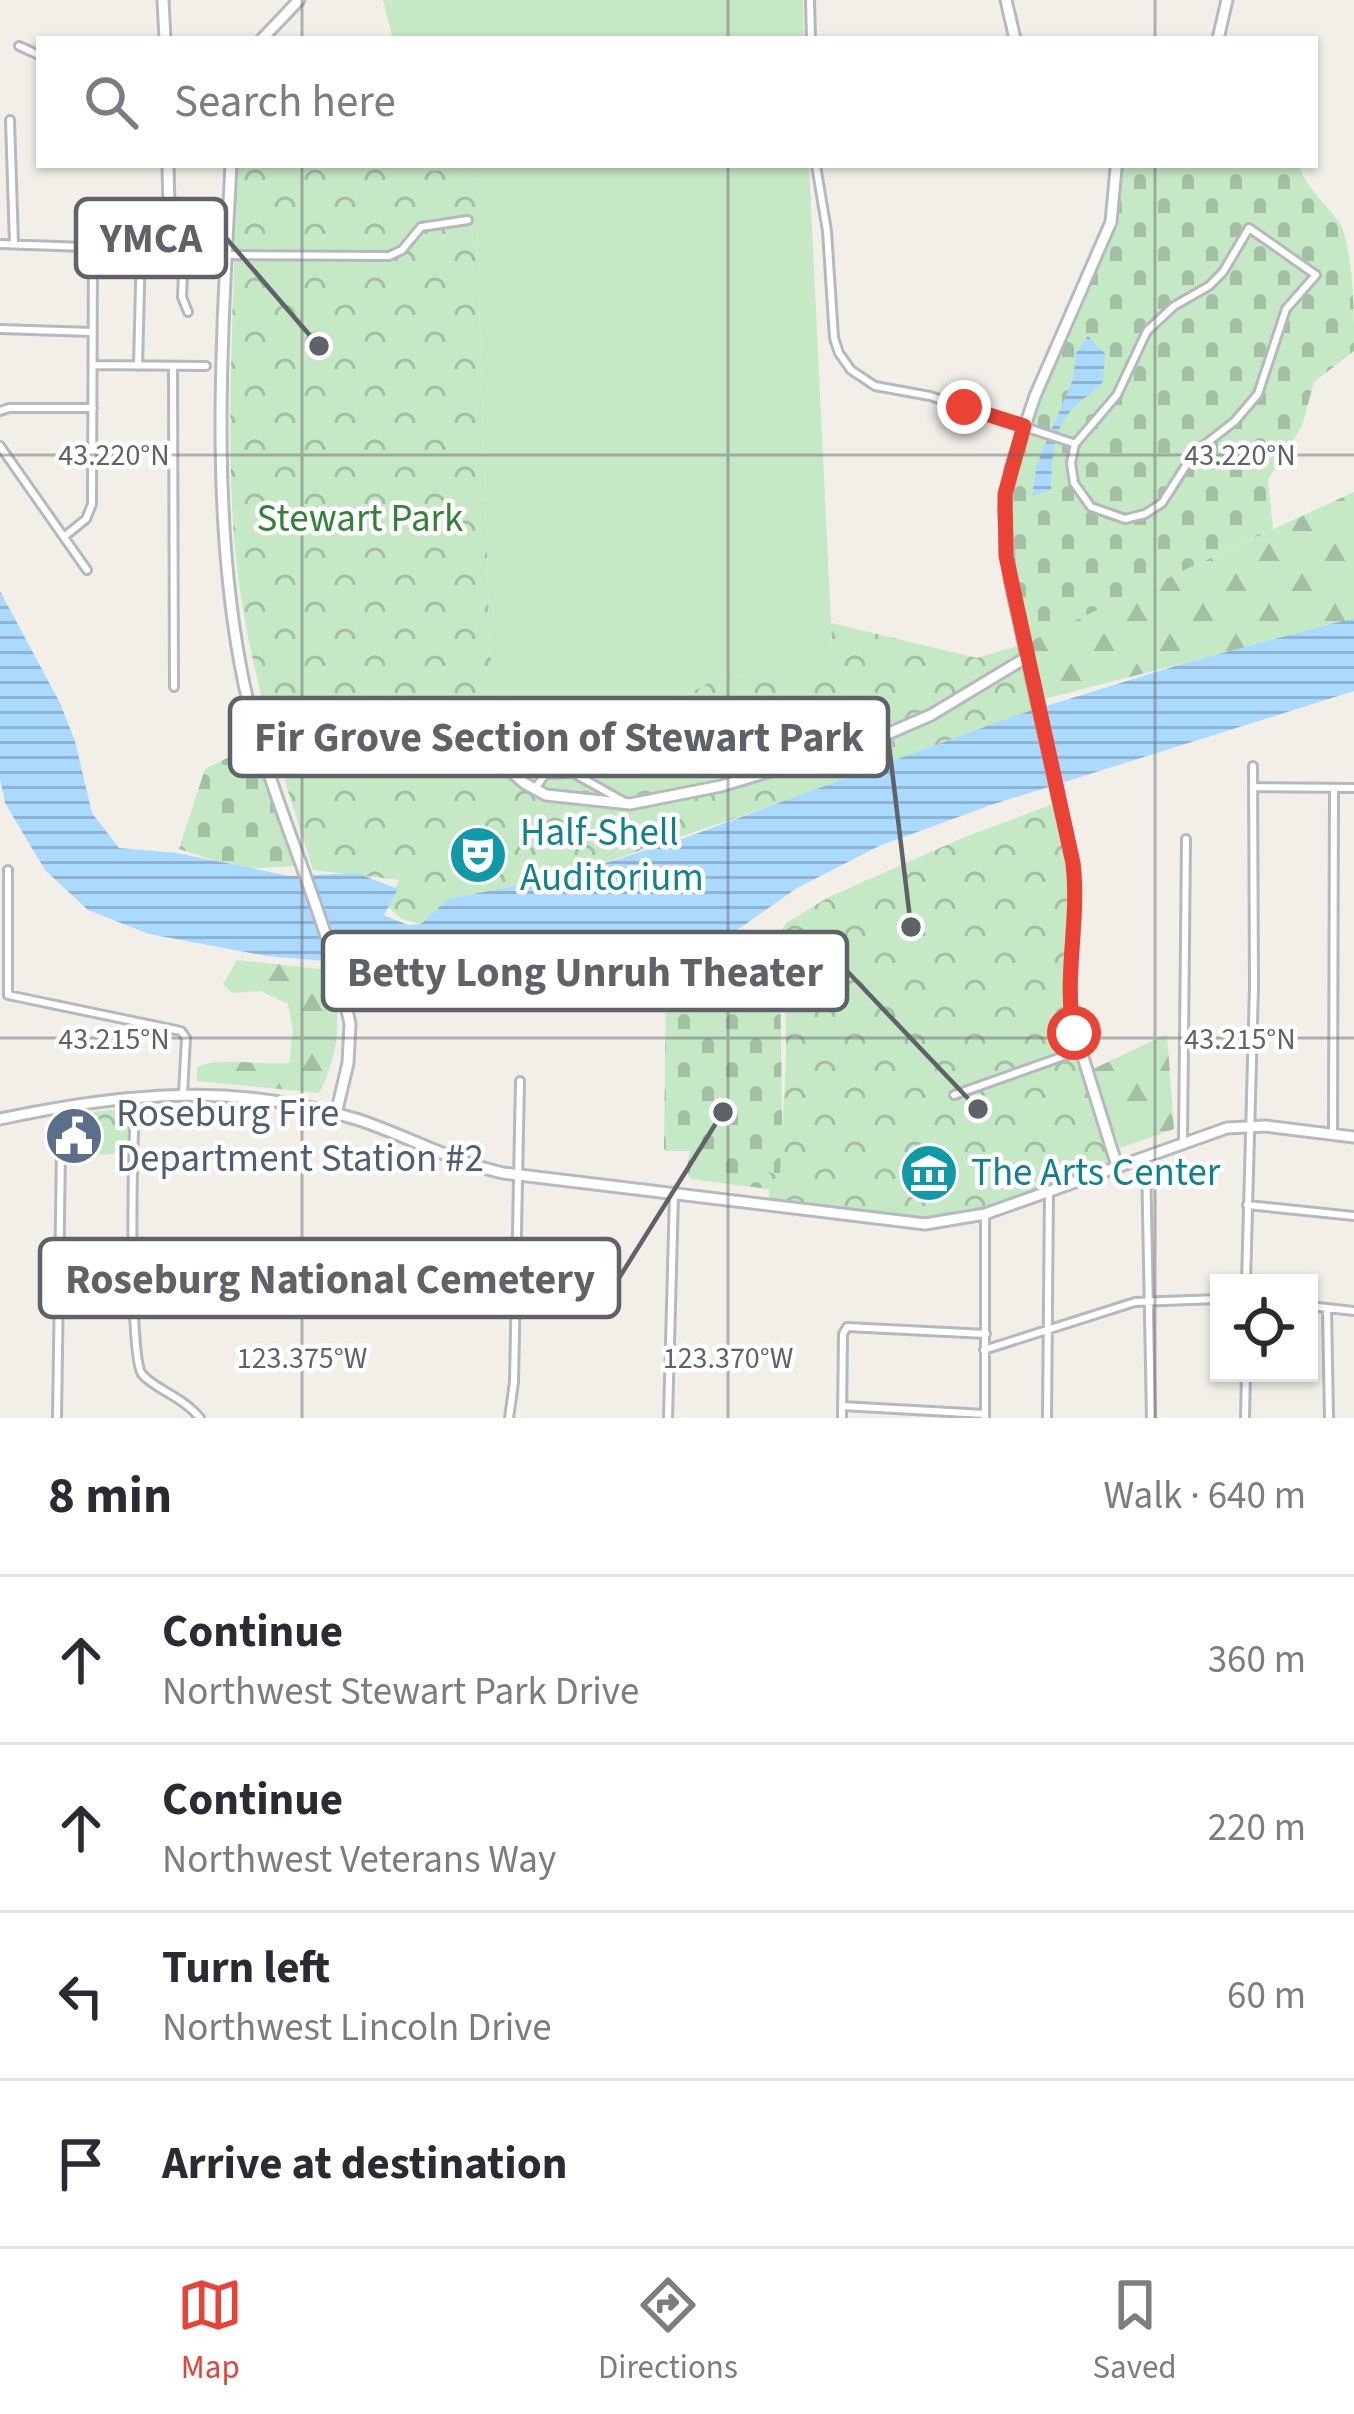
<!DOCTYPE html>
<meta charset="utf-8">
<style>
:root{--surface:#fff;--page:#f7f7f7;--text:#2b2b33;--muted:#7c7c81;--line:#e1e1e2;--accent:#ea4335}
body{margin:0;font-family:"Source Sans 3",sans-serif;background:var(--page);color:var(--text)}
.controls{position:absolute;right:36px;bottom:36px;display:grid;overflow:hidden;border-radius:0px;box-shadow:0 3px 9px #0004}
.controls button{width:108px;height:108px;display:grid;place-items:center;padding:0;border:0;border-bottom:3px solid var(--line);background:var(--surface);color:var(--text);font:60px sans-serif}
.stop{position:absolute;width:36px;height:36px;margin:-27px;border:9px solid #ea4335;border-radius:50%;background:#fff}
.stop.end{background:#ea4335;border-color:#fff;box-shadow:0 3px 12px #0008}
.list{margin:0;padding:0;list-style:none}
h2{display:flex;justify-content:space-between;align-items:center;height:156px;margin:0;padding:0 48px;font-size:51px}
h2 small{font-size:39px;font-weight:400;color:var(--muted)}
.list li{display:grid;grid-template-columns:78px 1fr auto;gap:36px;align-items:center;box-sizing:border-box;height:168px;padding:0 48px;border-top:3px solid var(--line)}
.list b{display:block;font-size:45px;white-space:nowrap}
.list p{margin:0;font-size:39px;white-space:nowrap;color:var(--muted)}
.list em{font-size:39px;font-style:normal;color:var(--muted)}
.icon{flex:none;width:66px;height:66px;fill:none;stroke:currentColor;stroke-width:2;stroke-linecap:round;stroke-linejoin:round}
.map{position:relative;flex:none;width:1354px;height:1418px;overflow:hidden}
.search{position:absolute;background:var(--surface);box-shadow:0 3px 9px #0004;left:36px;right:36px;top:36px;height:132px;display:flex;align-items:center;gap:30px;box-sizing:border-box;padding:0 42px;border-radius:0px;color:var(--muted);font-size:45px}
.sheet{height:828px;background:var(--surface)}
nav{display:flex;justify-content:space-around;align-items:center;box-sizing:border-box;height:168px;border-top:3px solid var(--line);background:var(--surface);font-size:33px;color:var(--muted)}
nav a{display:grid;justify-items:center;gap:6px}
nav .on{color:var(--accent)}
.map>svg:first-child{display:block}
</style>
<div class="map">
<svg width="1354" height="1418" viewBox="0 0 1354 1418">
<defs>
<pattern id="forest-firs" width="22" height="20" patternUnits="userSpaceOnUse" patternTransform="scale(3)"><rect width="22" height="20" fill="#c5e8c5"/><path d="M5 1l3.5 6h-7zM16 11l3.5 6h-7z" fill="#a3c0a4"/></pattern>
<pattern id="cemetery-stones" width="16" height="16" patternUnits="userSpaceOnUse" patternTransform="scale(3)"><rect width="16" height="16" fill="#c5e8c5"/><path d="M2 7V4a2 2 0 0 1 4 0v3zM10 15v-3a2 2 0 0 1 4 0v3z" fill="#a3c0a4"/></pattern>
<pattern id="park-crowns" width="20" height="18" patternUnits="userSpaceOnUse" patternTransform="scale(3)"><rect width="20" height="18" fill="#c5e8c5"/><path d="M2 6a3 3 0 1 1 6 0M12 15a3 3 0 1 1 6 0" fill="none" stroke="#a3c0a4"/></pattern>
<pattern id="water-rules" width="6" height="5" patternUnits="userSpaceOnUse" patternTransform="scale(3)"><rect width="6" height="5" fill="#aadaff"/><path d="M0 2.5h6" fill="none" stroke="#8eb4d2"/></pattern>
</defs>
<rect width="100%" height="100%" fill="#f1efe8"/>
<!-- grass -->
<path fill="#c5e8c5" d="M383,0H803L804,39H393Z
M429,165H809L832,644L805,672L717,678L625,729L521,721L490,657L477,229L479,169L431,171Z"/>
<!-- forest -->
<path fill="url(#forest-firs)" d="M1354,492V619L1037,701L1024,644Z
M237,960L320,969C348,1002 338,1058 319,1093L197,1081V1067C221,1056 261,1066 289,1063L293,1030L288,1004L261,991L232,993L223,984Z
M1167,1034L1174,1129L1120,1148L1091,1070Z"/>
<!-- cemetery -->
<path fill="url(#cemetery-stones)" d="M1122,165H1299C1308,192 1328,204 1342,227C1354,262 1354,311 1354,351L1314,382L1302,426L1268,479L1273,529L1024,644L1010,580L1005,493L1017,447L1114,208Z
M253,745L294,866L242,869L179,849L205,769Z
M776,962L780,968L783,1191L691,1179L686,1172L690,1151H664L666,979Z"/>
<!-- park -->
<path fill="url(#park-crowns)" d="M237,165H429L431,171L479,168L477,230L490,657L521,721L625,729L717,678L805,672L832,644L831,623L977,658L1024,644L1047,743L762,809L565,876L448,899L421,924L402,919L387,906L399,880L313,870C277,758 240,641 233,523C226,404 235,283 237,165Z
M1061,801L1077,895L1071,1012L1117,1166L1017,1202L937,1224L769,1207V1172L780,1176C782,1100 795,1015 775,942L786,923L829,897L965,837Z
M135,1108L134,1153L89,1155L90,1112Z"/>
<!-- water -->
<path fill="url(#water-rules)" d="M1088,336L1105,354L1103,381C1095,393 1083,397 1074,407C1051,430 1052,461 1051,490L1032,496L1037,464L1073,379L1076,353Z
M0,591L60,703L75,741L92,813L119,848L177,853L289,876L357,873L398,889L384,915L408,925L421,924L448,899L565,876L690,836L1017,715L1185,663L1354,618V691L991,805L879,846L797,888L740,928L684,953L557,974L433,976L396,967L266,956L149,934L88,910L45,870L5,803L0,778Z"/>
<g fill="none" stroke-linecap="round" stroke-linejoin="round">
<defs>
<path id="street" d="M810,0L811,39
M19,46L39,55
M10,120L14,244
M816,165L827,231L834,338L839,353L851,370L875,386L930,396L1073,443
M1249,228L1316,275L1286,309L1258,394L1235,421L1194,453L1162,503L1145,514L1125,519L1091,507L1074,483L1071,463L1075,444L1117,395L1147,331L1174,306L1209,286L1223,272Z
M0,244L170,250
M227,255L389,256L402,250L421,227L468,220
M141,267L183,272L182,297L188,312
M0,329L92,332
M93,365L206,366
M138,366L141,247
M173,366L174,687
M0,411L9,408H93
M0,446L87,570
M65,536L86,519L92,504L93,246
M1253,787L1354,788
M535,789L545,774L573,773L623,801
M8,870V995L181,1031L186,1038L183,1094
M954,1095L1078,1051
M132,1100L135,1115C132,1148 129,1357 142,1374C154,1389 182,1396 200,1418
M1333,1134L1334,788
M1183,1141L1186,839
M1146,1159L1151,1418
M1247,1205L1354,1216
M1246,1283L1254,987L1253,766
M1309,1306L1354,1311
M1327,1308L1329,1418
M984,1350L1135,1302L1219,1299
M842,1406L985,1414
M57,1418L61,1150L57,1110
M509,1418L514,1382L520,1081
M668,1418L674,1194
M842,1418L843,1334L847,1327L986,1334
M985,1418V1214
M1047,1418L1049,1190
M1245,1418L1246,1373"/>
<path id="secondary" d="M163,0L165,39
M1006,0L1015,39
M262,39L299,0
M1218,39L1227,0
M168,165L170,250L227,255
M231,165C222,336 209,515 244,684C269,800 326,908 350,1024L348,1063L336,1114
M1116,169L1111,222L1035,396L1011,468L1004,509L1010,580L1073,864C1079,916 1066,969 1072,1022L1117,1166
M256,726L310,723L459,731L472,736L524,783L546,795L630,804L721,786L871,741L931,715L1027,657
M0,1119C123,1093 233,1082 356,1119C406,1135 452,1162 503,1173L925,1224L985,1214L1227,1128L1265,1126L1354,1137"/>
</defs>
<!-- street casing -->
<use href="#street" stroke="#b5b8bc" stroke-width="12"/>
<!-- secondary casing -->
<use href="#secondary" stroke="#b6babf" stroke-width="15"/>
<!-- street -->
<use href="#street" stroke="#fff" stroke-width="6"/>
<!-- secondary -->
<use href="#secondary" stroke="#fff" stroke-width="9"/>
</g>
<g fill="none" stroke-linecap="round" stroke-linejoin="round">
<!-- route -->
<path stroke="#ea4335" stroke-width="15" d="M964,407L1024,426L1005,494L1006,556L1073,863C1080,920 1063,977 1074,1033"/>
</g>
<!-- ticks -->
<path fill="none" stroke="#5f6368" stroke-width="3" stroke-opacity="0.45" d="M302,0V39M728,0V39M1155,0V39M302,165V1418M728,165V1418M1155,165V1418M0,455H1354M0,1038H1354"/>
<!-- icons -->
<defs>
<symbol id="theatre-disc" viewBox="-11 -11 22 22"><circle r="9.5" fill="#0f9aa8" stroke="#fff"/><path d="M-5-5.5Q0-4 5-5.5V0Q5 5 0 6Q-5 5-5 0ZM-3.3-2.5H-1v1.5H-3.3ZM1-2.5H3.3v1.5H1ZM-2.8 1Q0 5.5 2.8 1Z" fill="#fff"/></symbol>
<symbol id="civic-disc" viewBox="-11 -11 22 22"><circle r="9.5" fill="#5c6f8a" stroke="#fff"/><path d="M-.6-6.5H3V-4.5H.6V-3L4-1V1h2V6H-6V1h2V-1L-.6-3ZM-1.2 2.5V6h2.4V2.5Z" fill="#fff"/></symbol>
<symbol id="museum-disc" viewBox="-11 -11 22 22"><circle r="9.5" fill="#0f9aa8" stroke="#fff"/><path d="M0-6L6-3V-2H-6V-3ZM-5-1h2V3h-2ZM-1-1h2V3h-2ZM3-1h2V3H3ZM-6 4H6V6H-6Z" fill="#fff"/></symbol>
</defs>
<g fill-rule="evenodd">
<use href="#theatre-disc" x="445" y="822" width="66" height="66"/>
<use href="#civic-disc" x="41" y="1103" width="66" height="66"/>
<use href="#museum-disc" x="896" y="1140" width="66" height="66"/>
</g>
<g text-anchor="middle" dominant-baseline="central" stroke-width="9" stroke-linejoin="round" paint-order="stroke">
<!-- park labels -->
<g font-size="39" fill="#348238" stroke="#fff">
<text x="360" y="519">Stewart Park</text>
</g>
<!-- culture labels -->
<g font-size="39" fill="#0d838f" stroke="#fff" text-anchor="start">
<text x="520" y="833">Half-Shell<tspan x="520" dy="45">Auditorium</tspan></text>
<text x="971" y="1173">The Arts Center</text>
</g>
<!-- service labels -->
<g font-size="39" fill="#4e5e75" stroke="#fff" text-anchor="start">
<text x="116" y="1114">Roseburg Fire<tspan x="116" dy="45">Department Station #2</tspan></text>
</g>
</g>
<g font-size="30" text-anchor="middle" fill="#5f6368" stroke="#fff" stroke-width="9" stroke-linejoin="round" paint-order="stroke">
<text x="114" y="465">43.220°N</text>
<text x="1240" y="465">43.220°N</text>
<text x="114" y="1049">43.215°N</text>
<text x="1240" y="1049">43.215°N</text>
<text x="302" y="1368">123.375°W</text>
<text x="728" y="1368">123.370°W</text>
</g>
<!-- callouts -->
<path fill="none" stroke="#5f6368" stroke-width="4.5" d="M319 346L226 238M911 927L888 737M978 1109L847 971M723 1112L619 1278"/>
<g fill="#5f6368" stroke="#fff" stroke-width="4.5">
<circle cx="319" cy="346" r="12"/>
<circle cx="911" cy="927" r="12"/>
<circle cx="978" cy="1109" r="12"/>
<circle cx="723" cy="1112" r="12"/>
</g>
<g fill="#fff" stroke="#5f6368" stroke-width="4.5">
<rect x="76" y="199" width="150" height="78" rx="12"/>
<rect x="230" y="698" width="658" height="78" rx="12"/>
<rect x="323" y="932" width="524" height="78" rx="12"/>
<rect x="40" y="1239" width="579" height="78" rx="12"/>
</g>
<g font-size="42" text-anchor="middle" font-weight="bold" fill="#5f6368">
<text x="151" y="252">YMCA</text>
<text x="559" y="751">Fir Grove Section of Stewart Park</text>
<text x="585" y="986">Betty Long Unruh Theater</text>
<text x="330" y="1293">Roseburg National Cemetery</text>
</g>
</svg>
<div class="controls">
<button><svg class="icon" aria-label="locate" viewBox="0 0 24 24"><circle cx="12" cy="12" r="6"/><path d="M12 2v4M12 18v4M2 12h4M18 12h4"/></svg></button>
</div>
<div class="stop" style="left:1074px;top:1033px"></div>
<div class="stop end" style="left:964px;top:407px"></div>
<div class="search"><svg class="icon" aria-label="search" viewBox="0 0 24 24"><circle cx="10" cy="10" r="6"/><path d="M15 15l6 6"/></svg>Search here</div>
</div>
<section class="sheet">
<h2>8 min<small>Walk · 640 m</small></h2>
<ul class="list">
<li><svg class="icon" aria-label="ahead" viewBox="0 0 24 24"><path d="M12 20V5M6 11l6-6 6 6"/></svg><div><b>Continue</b><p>Northwest Stewart Park Drive</p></div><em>360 m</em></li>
<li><svg class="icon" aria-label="ahead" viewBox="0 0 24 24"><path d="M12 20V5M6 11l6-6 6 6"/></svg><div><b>Continue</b><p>Northwest Veterans Way</p></div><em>220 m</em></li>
<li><svg class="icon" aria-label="left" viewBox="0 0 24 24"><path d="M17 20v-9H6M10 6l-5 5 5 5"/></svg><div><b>Turn left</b><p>Northwest Lincoln Drive</p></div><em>60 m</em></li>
<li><svg class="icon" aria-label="arrive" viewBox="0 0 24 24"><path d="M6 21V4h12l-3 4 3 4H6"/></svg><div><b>Arrive at destination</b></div></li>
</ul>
</section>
<nav>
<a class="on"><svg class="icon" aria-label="map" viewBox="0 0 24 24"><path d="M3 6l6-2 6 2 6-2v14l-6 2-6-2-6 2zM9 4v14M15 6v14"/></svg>Map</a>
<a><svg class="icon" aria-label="directions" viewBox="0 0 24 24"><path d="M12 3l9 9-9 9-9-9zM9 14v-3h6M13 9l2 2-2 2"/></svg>Directions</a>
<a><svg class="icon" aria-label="saved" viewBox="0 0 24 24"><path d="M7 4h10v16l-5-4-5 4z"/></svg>Saved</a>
</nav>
